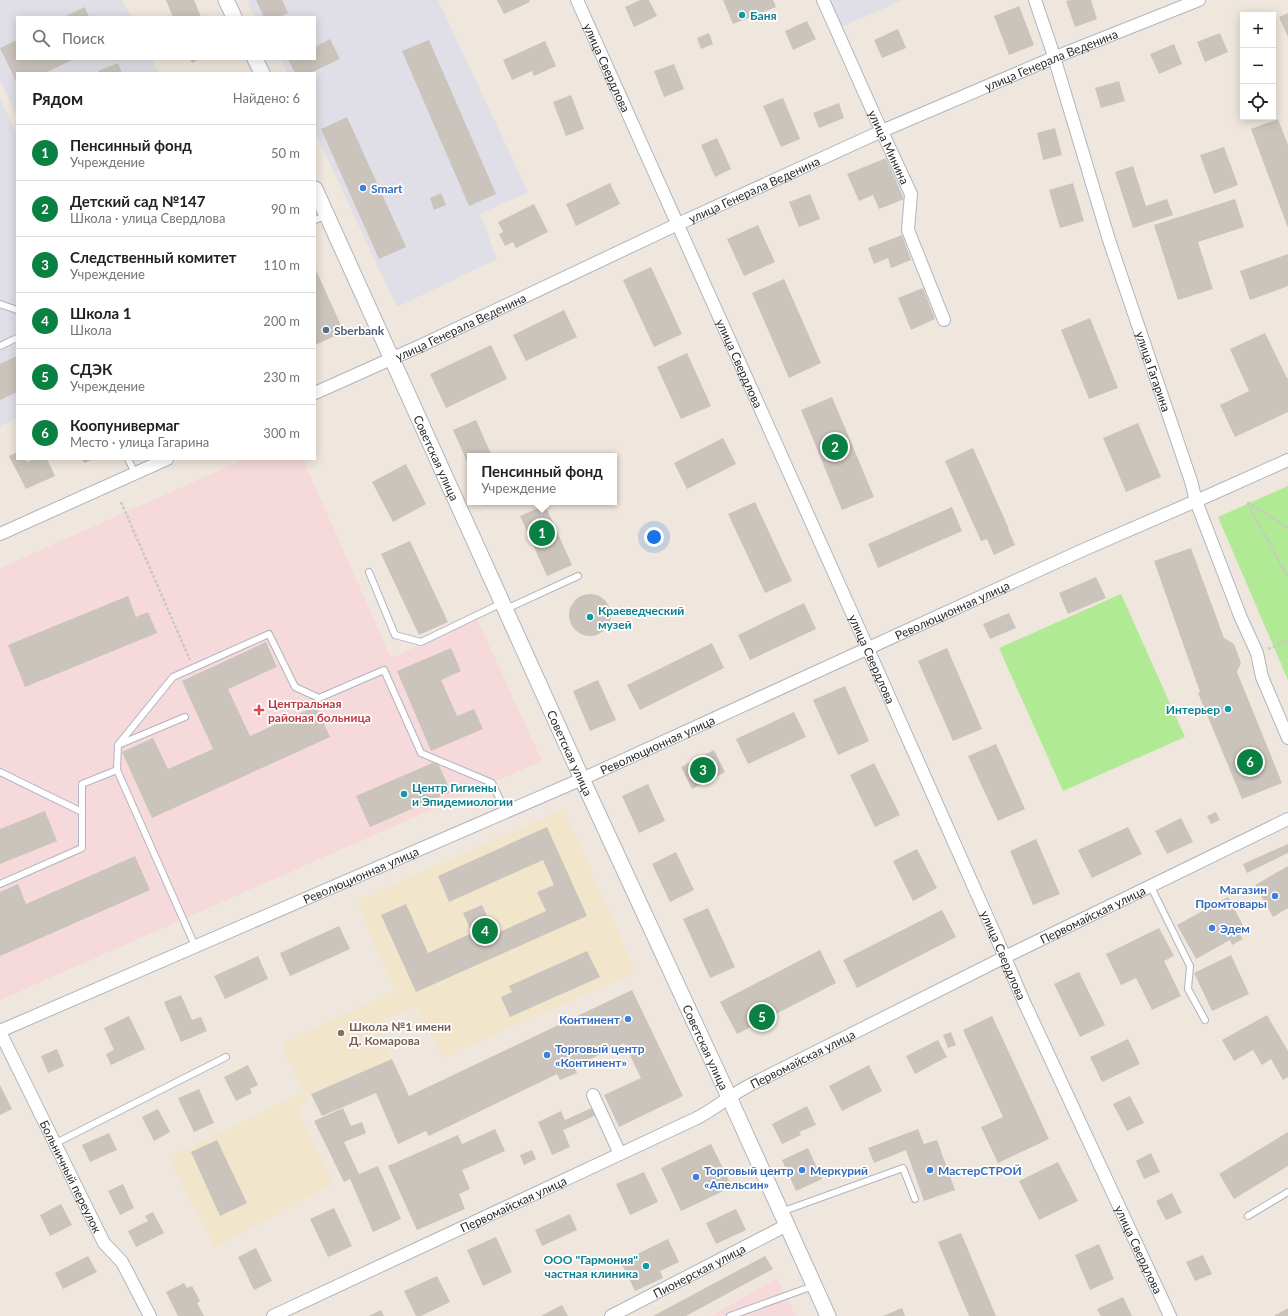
<!DOCTYPE html>
<html lang="ru">
<meta charset="utf-8">
<style>
:root{--surface:#fff;--page:#f6f6f6;--text:#202124;--muted:#757577;--line:#e0e0e0;--accent:#0b8043}
body{margin:0;font-family:Lato,sans-serif;background:var(--page);color:var(--text)}
.controls{position:absolute;right:12px;top:12px;display:grid;overflow:hidden;border-radius:0px;box-shadow:0 2px 10px #0003}
.controls button{width:36px;height:36px;display:grid;place-items:center;padding:0;border:0;border-bottom:1px solid var(--line);background:var(--surface);color:var(--text);font:20px sans-serif}
.you{position:absolute;left:654px;top:537px;width:14px;height:14px;margin:-10px;border:3px solid #fff;border-radius:50%;background:#1a73e8;box-shadow:0 0 0 6px #1a73e833}
.badge{display:grid;place-items:center;width:26px;height:26px;border-radius:50%;background:var(--accent);color:#fff;font-size:13px;font-weight:700}
.pin{position:absolute;translate:-50% -50%;border:2px solid #fff;box-shadow:0 1px 4px #0006}
.popup{position:absolute;left:467px;top:453px;width:150px;height:52px;box-sizing:border-box;display:grid;place-content:center;border-radius:0px;background:var(--surface);filter:drop-shadow(0 1px 3px #0005);font-size:13px;white-space:nowrap;color:var(--muted)}
.popup b{font-size:15px;color:var(--text)}
.popup::after{content:'';position:absolute;left:50%;top:100%;margin-left:-8px;border:8px solid transparent;border-top-color:var(--surface)}
.list{margin:0;padding:0;list-style:none}
h2{display:flex;justify-content:space-between;align-items:center;height:52px;margin:0;padding:0 16px;font-size:17px}
h2 small{font-size:13px;font-weight:400;color:var(--muted)}
.list li{display:grid;grid-template-columns:26px 1fr auto;gap:12px;align-items:center;box-sizing:border-box;height:56px;padding:0 16px;border-top:1px solid var(--line)}
.list b{display:block;font-size:15px;white-space:nowrap}
.list p{margin:0;font-size:13px;white-space:nowrap;color:var(--muted)}
.list em{font-size:13px;font-style:normal;color:var(--muted)}
.icon{flex:none;width:22px;height:22px;fill:none;stroke:currentColor;stroke-width:2;stroke-linecap:round;stroke-linejoin:round}
.map{position:relative;flex:none;width:1288px;height:1316px;overflow:hidden}
.search{position:absolute;background:var(--surface);box-shadow:0 2px 10px #0003;left:16px;top:16px;width:300px;height:44px;display:flex;align-items:center;gap:10px;box-sizing:border-box;padding:0 14px;border-radius:0px;color:var(--muted);font-size:15px}
.panel{position:absolute;background:var(--surface);box-shadow:0 2px 10px #0003;left:16px;top:72px;width:300px;height:388px;border-radius:0px}
.map>svg:first-child{display:block}
</style>
<div class="map">
<svg width="1288" height="1316" viewBox="0 0 1288 1316">
<rect width="100%" height="100%" fill="#efe7dd"/>
<!-- industrial -->
<path fill="#e0dee6" d="M0,0H122L131,17H17V59H152L159,73H17V116L0,80Z
M247,0H438L528,192L480,214L497,259L397,307L315,132V73H287L281,59H315V17H257L250,9Z
M829,0H903L841,27Z
M0,98L17,135V418L0,426Z"/>
<!-- education -->
<path fill="#f1e6cb" d="M564,809L636,972L443,1058L416,1007L376,1024L392,1059L311,1094L299,1112L333,1184L215,1247L169,1158L303,1092L281,1043L395,991L356,901Z"/>
<!-- medical -->
<path fill="#f6d9da" d="M245,459H303L391,658L477,619L542,761L0,1000V568Z
M777,1278L796,1316H711Z"/>
<!-- green -->
<path fill="#b0ea94" d="M1288,486V680L1218,517Z
M1121,594L1185,737L1063,791L999,648Z"/>
<!-- building -->
<path fill="#cac4bc" d="M166,0H194L201,17H173Z
M256,0H282L288,13L279,17H264Z
M497,0H529L530,2L504,14Z
M640,0H649L657,16L634,27L625,7Z
M723,0H773L776,7L733,24Z
M1071,0H1091L1097,19L1075,27L1066,1Z
M1019,6L1034,45L1009,55L994,16Z
M85,7L89,17H64Z
M1288,13V37L1279,17Z
M807,21L816,39L793,50L785,31Z
M898,29L906,48L882,58L874,40Z
M709,33L713,44L701,49L697,38Z
M1220,33L1228,52L1205,62L1197,42Z
M330,39L340,59L310,73H295L288,59H315V47Z
M17,40V59H74L45,73H17V83L0,48Z
M429,40L496,194L469,206L402,51Z
M545,41L556,66L534,76L532,71L512,80L503,60Z
M1174,44L1182,64L1159,74L1150,54Z
M190,59H200L192,63Z
M118,63L122,73H99L98,71Z
M674,64L684,89L664,97L654,71Z
M1119,81L1125,101L1101,108L1095,88Z
M571,95L584,129L566,136L553,102Z
M783,98L800,139L781,147L763,106Z
M839,103L844,118L819,128L813,113Z
M347,117L406,247L379,259L321,129Z
M1278,119L1288,145V228L1251,129Z
M1055,128L1062,155L1043,160L1037,133Z
M717,138L731,169L715,177L701,145Z
M1224,147L1238,185L1214,194L1200,155Z
M886,158L904,199L879,209L873,195L859,201L847,174Z
M1133,166L1146,206L1167,199L1173,215L1133,228L1115,172Z
M610,183L620,204L576,226L566,204Z
M1073,183L1084,221L1060,228L1049,190Z
M441,193L446,205L434,210L430,198Z
M810,194L820,219L799,227L789,202Z
M1235,199L1244,227L1198,242L1213,289L1178,300L1154,225Z
M534,204L548,232L516,248L513,242L505,246L499,234L503,232L498,222Z
M758,225L775,262L744,276L727,239Z
M902,235L911,260L891,268L888,258L874,264L868,248Z
M1288,254V286L1250,300L1240,271Z
M651,267L682,334L654,347L623,280Z
M315,268L344,332L315,345Z
M784,279L821,363L789,378L752,293Z
M923,288L935,319L911,330L898,298Z
M564,310L577,337L526,361L513,335Z
M1090,318L1118,388L1089,399L1061,330Z
M1265,333L1287,378H1288V412L1235,437L1220,405L1249,391L1230,349Z
M491,345L507,379L446,408L430,374Z
M687,353L711,406L681,419L657,367Z
M17,356V392L0,400V364Z
M832,397L874,497L842,510L801,410Z
M476,420L492,456H470V468L453,430Z
M1138,423L1161,477L1126,492L1103,438Z
M723,438L736,464L687,489L674,463Z
M973,448L1009,529H1008L1015,545L994,555L987,539L981,541L945,461Z
M17,452V459H25L27,462L34,459H47L55,476L26,489L9,456Z
M82,459H94L84,463Z
M406,464L426,504L393,522L372,482Z
M485,502H496L487,506Z
M755,502L792,581L765,593L728,514Z
M545,505L572,565L547,576L520,516Z
M952,507L962,531L878,568L868,544Z
M410,541L448,622L419,635L381,554Z
M1191,548L1224,638L1234,644L1241,663L1237,672L1282,783L1242,799L1198,693L1200,692L1154,561Z
M1096,577L1106,598L1068,614L1059,593Z
M569 615a21 21 0 1 1 42 0a21 21 0 1 1-42 0Z
M128,596L136,617L148,612L157,633L25,687L8,645Z
M804,603L816,629L750,660L738,635Z
M1009,613L1016,628L990,639L983,624Z
M266,642L277,667L228,689L250,736L316,706L330,737L152,818L122,752L153,738L168,769L213,749L182,681Z
M712,643L724,668L640,710L627,685Z
M451,648L461,671L441,680L457,716L474,709L483,729L431,751L397,671Z
M947,648L982,729L953,741L918,661Z
M598,680L616,720L590,731L573,691Z
M845,686L869,741L838,755L813,700Z
M794,712L806,737L748,764L736,739Z
M996,744L1025,809L998,821L968,756Z
M714,750L725,772L692,789L681,767Z
M437,761L451,792L370,827L356,796Z
M874,763L900,815L875,827L850,775Z
M648,784L665,821L639,833L622,796Z
M45,811L57,841L0,864V829Z
M1216,812L1220,820L1211,824L1207,816Z
M1181,818L1193,842L1167,854L1155,831Z
M547,827L587,916L416,992L381,915L406,904L428,953L472,933L463,913L482,905L495,934L546,911L537,892L554,885L543,860L449,902L438,876Z
M1128,827L1142,854L1092,878L1078,850Z
M1036,839L1060,894L1033,905L1010,851Z
M1288,844V853L1247,873L1243,864Z
M917,849L937,888L913,901L893,861Z
M676,852L694,890L670,902L652,864Z
M135,856L150,890L0,956V892L18,884L26,904Z
M1288,866V908L1273,917L1255,885Z
M1228,897L1246,931L1240,935L1243,939L1232,945L1230,940L1196,959L1177,925Z
M708,908L735,967L710,978L683,919Z
M942,910L956,937L857,988L843,960Z
M339,926L350,949L290,976L280,953Z
M1159,928L1174,956L1164,961L1181,996L1152,1010L1136,978L1121,985L1106,954Z
M820,950L836,983L737,1034L720,1002Z
M587,951L600,977L510,1017L501,997L512,992L509,986Z
M1231,955L1249,994L1212,1011L1194,973Z
M258,956L268,979L225,999L214,976Z
M1079,972L1105,1025L1080,1037L1054,984Z
M632,990L683,1096L619,1127L604,1095L641,1078L624,1043L574,1067L577,1073L560,1080L557,1074L429,1136L426,1131L398,1144L376,1093L322,1116L311,1094L392,1059L409,1096Z
M181,995L192,1020L201,1017L207,1031L181,1042L164,1002Z
M1267,1015L1288,1051V1077L1283,1080L1271,1059L1262,1065L1253,1050L1234,1061L1222,1040Z
M129,1016L145,1049L111,1065L106,1054L114,1050L104,1028Z
M992,1016L1049,1139L998,1163L981,1127L1003,1117L963,1030Z
M951,1032L956,1045L948,1048L943,1035Z
M1128,1039L1140,1064L1102,1082L1090,1057Z
M938,1040L947,1057L915,1074L906,1056Z
M57,1049L64,1066L48,1073L41,1056Z
M248,1065L258,1085L250,1089L252,1093L236,1101L224,1077Z
M869,1065L882,1091L842,1111L829,1086Z
M0,1085L12,1109L0,1115Z
M199,1089L214,1123L194,1132L178,1098Z
M1130,1096L1144,1123L1127,1131L1113,1104Z
M596,1106L599,1114L563,1130L570,1147L552,1155L538,1122L561,1111L565,1120Z
M807,1106L816,1125L799,1132L801,1135L782,1144L772,1124Z
M343,1108L351,1126L362,1122L366,1133L344,1142L359,1174L378,1166L401,1219L373,1232L350,1179L344,1182L314,1121Z
M158,1109L170,1132L154,1141L142,1117Z
M495,1129L505,1151L462,1170L470,1189L459,1194L465,1209L417,1230L388,1166L458,1135L462,1144Z
M918,1129L924,1144L937,1140L955,1190L924,1201L906,1150L874,1163L868,1148Z
M1288,1132V1166L1234,1199L1219,1174Z
M109,1133L117,1150L90,1162L82,1145Z
M217,1140L247,1203L220,1216L191,1152Z
M711,1144L732,1187L681,1211L661,1168Z
M808,1148L822,1179L796,1191L782,1160Z
M532,1150L536,1159L524,1165L520,1155Z
M1151,1153L1160,1172L1144,1179L1136,1161Z
M1058,1162L1078,1201L1039,1220L1019,1181Z
M644,1172L658,1202L630,1215L616,1184Z
M123,1184L134,1208L120,1215L108,1191Z
M1172,1193L1182,1213L1166,1220L1156,1201Z
M61,1204L72,1225L50,1236L40,1215Z
M334,1208L352,1246L328,1257L310,1219Z
M736,1209L746,1230L716,1244L706,1223Z
M153,1212L164,1233L136,1247L128,1231L148,1221L145,1216Z
M570,1214L577,1230L542,1246L535,1230Z
M961,1233L996,1316H969L938,1242Z
M496,1237L512,1272L483,1286L467,1250Z
M668,1239L679,1262L660,1271L663,1278L635,1291L621,1262Z
M1099,1244L1114,1279L1090,1290L1075,1255Z
M256,1248L272,1281L254,1290L238,1257Z
M1203,1255L1212,1274L1195,1281L1186,1262Z
M88,1256L97,1272L63,1289L55,1273Z
M765,1256L773,1269L686,1316H653Z
M437,1276L450,1302L421,1316H416L404,1291Z
M184,1283L187,1288L192,1286L200,1301L197,1303L204,1316H178L166,1292Z
M1123,1297L1132,1316H1101L1097,1309Z
M562,1305L568,1316H541Z
M902,1308L905,1316H883Z
M1288,1308V1316H1274Z
M381,1310L384,1316H369Z"/>
<g fill="none" stroke-linecap="round" stroke-linejoin="round">
<defs>
<path id="service" d="M315,220L327,215
M0,304L17,310
M0,346L17,338
M128,459L135,473
M369,572L395,635L421,642L502,603
M506,609L578,576
M118,745L173,677L269,634L295,687L319,698L384,670L421,753L492,783L506,812
M117,770L118,745L185,717
M0,772L82,812
M0,884L82,848V784L117,770L195,946
M1151,887L1190,966L1188,989L1205,1020
M56,1143L226,1057
M781,1212L903,1168L915,1199
M1248,1216L1288,1192
M730,1316L813,1286"/>
<g id="minor">
<path id="s1" d="M577,0L860,631L997,939L1024,1002L1170,1316"/>
<path id="s2" d="M823,0L877,121L911,194L908,230L944,320"/>
<path id="s3" d="M1035,0L1051,47L1109,240L1191,481L1196,501L1241,618L1257,653L1262,677L1288,738"/>
<path id="s4" d="M315,393L420,346L678,224L882,131L1053,58L1199,0"/>
<path d="M0,534L167,459"/>
<path id="s5" d="M0,1031L582,779L1083,550L1212,494L1288,460"/>
<path id="s6" d="M0,1032L104,1243L122,1262L150,1316"/>
<path d="M593,1095L620,1154"/>
<path id="s7" d="M273,1316L697,1118C716,1108 732,1094 752,1084L1005,957L1288,819"/>
<path id="s8" d="M611,1316L787,1225"/>
</g>
<g id="tertiary">
<path d="M226,0L234,17"/>
<path d="M255,59L262,73"/>
<path id="s9" d="M315,189L582,779L729,1097L828,1316"/>
</g>
</defs>
<!-- service casing -->
<use href="#service" stroke="#b1b3c1" stroke-width="8"/>
<!-- minor casing -->
<use href="#minor" stroke="#b1b3c1" stroke-width="14"/>
<!-- tertiary casing -->
<use href="#tertiary" stroke="#b1b3c1" stroke-width="17"/>
<!-- path -->
<path stroke="#c8c8c8" stroke-width="2.5" stroke-dasharray="3 2" stroke-linecap="butt" d="M121,502L190,660
M1288,528L1247,502L1288,578
M1268,649L1288,641"/>
<!-- service -->
<use href="#service" stroke="#fff" stroke-width="6"/>
<!-- minor -->
<use href="#minor" stroke="#fff" stroke-width="12"/>
<!-- tertiary -->
<use href="#tertiary" stroke="#fff" stroke-width="15"/>
</g>
<!-- markers -->
<g fill="#0f9aa8" stroke="#fff" stroke-width="1.5">
<circle cx="742" cy="15" r="4"/>
<circle cx="590" cy="617" r="4"/>
<circle cx="1228" cy="709" r="4"/>
<circle cx="404" cy="794" r="4"/>
<circle cx="646" cy="1266" r="4"/>
</g>
<g fill="#3f7fe0" stroke="#fff" stroke-width="1.5">
<circle cx="363" cy="188" r="4"/>
<circle cx="1275" cy="896" r="4"/>
<circle cx="1212" cy="928" r="4"/>
<circle cx="628" cy="1019" r="4"/>
<circle cx="547" cy="1055" r="4"/>
<circle cx="802" cy="1170" r="4"/>
<circle cx="930" cy="1170" r="4"/>
<circle cx="696" cy="1177" r="4"/>
</g>
<circle fill="#5c6f8a" stroke="#fff" stroke-width="1.5" cx="326" cy="330" r="4"/>
<path fill="#e0444e" stroke="#fff" stroke-width="1.5" d="M257 704h4v4h4v4h-4v4h-4v-4h-4v-4h4z"/>
<circle fill="#8d6e63" stroke="#fff" stroke-width="1.5" cx="341" cy="1033" r="4"/>
<g text-anchor="middle" dominant-baseline="central" stroke-width="3.5" stroke-linejoin="round" paint-order="stroke">
<!-- culture labels -->
<g font-size="12" font-weight="bold" fill="#0d838f" stroke="#fff" text-anchor="start">
<text x="750" y="15">Баня</text>
<text x="598" y="610">Краеведческий<tspan x="598" dy="14">музей</tspan></text>
<text x="1220" y="709" text-anchor="end">Интерьер</text>
<text x="412" y="787">Центр Гигиены<tspan x="412" dy="14">и Эпидемиологии</tspan></text>
<text x="638" y="1259" text-anchor="end">ООО "Гармония"<tspan x="638" dy="14">частная клиника</tspan></text>
</g>
<!-- street labels -->
<g font-size="12" fill="#2c2c2c" stroke="#fff">
<text stroke="none"><textPath href="#s4" startOffset="808">улица Генерала Веденина</textPath></text>
<text stroke="none"><textPath href="#s1" startOffset="74">улица Свердлова</textPath></text>
<text stroke="none"><textPath href="#s2" startOffset="161">улица Минина</textPath></text>
<text stroke="none"><textPath href="#s4" startOffset="484">улица Генерала Веденина</textPath></text>
<text stroke="none"><textPath href="#s4" startOffset="160">улица Генерала Веденина</textPath></text>
<text stroke="none"><textPath href="#s1" startOffset="398">улица Свердлова</textPath></text>
<text stroke="none"><textPath href="#s3" startOffset="390">улица Гагарина</textPath></text>
<text stroke="none"><textPath href="#s9" startOffset="295">Советская улица</textPath></text>
<text stroke="none"><textPath href="#s5" startOffset="1041">Революционная улица</textPath></text>
<text stroke="none"><textPath href="#s1" startOffset="722">улица Свердлова</textPath></text>
<text stroke="none"><textPath href="#s5" startOffset="717">Революционная улица</textPath></text>
<text stroke="none"><textPath href="#s9" startOffset="619">Советская улица</textPath></text>
<text stroke="none"><textPath href="#s5" startOffset="393">Революционная улица</textPath></text>
<text stroke="none"><textPath href="#s7" startOffset="913">Первомайская улица</textPath></text>
<text stroke="none"><textPath href="#s1" startOffset="1046">улица Свердлова</textPath></text>
<text stroke="none"><textPath href="#s9" startOffset="943">Советская улица</textPath></text>
<text stroke="none"><textPath href="#s7" startOffset="589">Первомайская улица</textPath></text>
<text stroke="none"><textPath href="#s6" startOffset="161">Больничный переулок</textPath></text>
<text stroke="none"><textPath href="#s7" startOffset="265">Первомайская улица</textPath></text>
<text stroke="none"><textPath href="#s1" startOffset="1370">улица Свердлова</textPath></text>
<text stroke="none"><textPath href="#s8" startOffset="99">Пионерская улица</textPath></text>
</g>
<!-- shop labels -->
<g font-size="12" font-weight="bold" fill="#366cbe" stroke="#fff" text-anchor="start">
<text x="371" y="188">Smart</text>
<text x="1267" y="889" text-anchor="end">Магазин<tspan x="1267" dy="14">Промтовары</tspan></text>
<text x="1220" y="928">Эдем</text>
<text x="620" y="1019" text-anchor="end">Континент</text>
<text x="555" y="1048">Торговый центр<tspan x="555" dy="14">«Континент»</tspan></text>
<text x="704" y="1170">Торговый центр<tspan x="704" dy="14">«Апельсин»</tspan></text>
<text x="810" y="1170">Меркурий</text>
<text x="938" y="1170">МастерСТРОЙ</text>
</g>
<!-- service labels -->
<g font-size="12" font-weight="bold" fill="#4e5e75" stroke="#fff" text-anchor="start">
<text x="334" y="330">Sberbank</text>
</g>
<!-- health labels -->
<g font-size="12" font-weight="bold" fill="#be3a42" stroke="#fff" text-anchor="start">
<text x="268" y="703">Центральная<tspan x="268" dy="14">районая больница</tspan></text>
</g>
<!-- education labels -->
<g font-size="12" font-weight="bold" fill="#785e54" stroke="#fff" text-anchor="start">
<text x="349" y="1026">Школа №1 имени<tspan x="349" dy="14">Д. Комарова</tspan></text>
</g>
</g>
</svg>
<div class="controls">
<button>+</button>
<button>−</button>
<button><svg class="icon" aria-label="locate" viewBox="0 0 24 24"><circle cx="12" cy="12" r="6"/><path d="M12 2v4M12 18v4M2 12h4M18 12h4"/></svg></button>
</div>
<div class="you"></div>
<div class="pin badge" style="left:542px;top:533px">1</div>
<div class="popup"><b>Пенсинный фонд</b>Учреждение</div>
<div class="pin badge" style="left:835px;top:447px">2</div>
<div class="pin badge" style="left:703px;top:770px">3</div>
<div class="pin badge" style="left:485px;top:931px">4</div>
<div class="pin badge" style="left:762px;top:1017px">5</div>
<div class="pin badge" style="left:1250px;top:762px">6</div>
<div class="search"><svg class="icon" aria-label="search" viewBox="0 0 24 24"><circle cx="10" cy="10" r="6"/><path d="M15 15l6 6"/></svg>Поиск</div>
<section class="panel">
<h2>Рядом<small>Найдено: 6</small></h2>
<ul class="list">
<li><span class="badge">1</span><div><b>Пенсинный фонд</b><p>Учреждение</p></div><em>50 m</em></li>
<li><span class="badge">2</span><div><b>Детский сад №147</b><p>Школа · улица Свердлова</p></div><em>90 m</em></li>
<li><span class="badge">3</span><div><b>Следственный комитет</b><p>Учреждение</p></div><em>110 m</em></li>
<li><span class="badge">4</span><div><b>Школа 1</b><p>Школа</p></div><em>200 m</em></li>
<li><span class="badge">5</span><div><b>СДЭК</b><p>Учреждение</p></div><em>230 m</em></li>
<li><span class="badge">6</span><div><b>Коопунивермаг</b><p>Место · улица Гагарина</p></div><em>300 m</em></li>
</ul>
</section>
</div>
